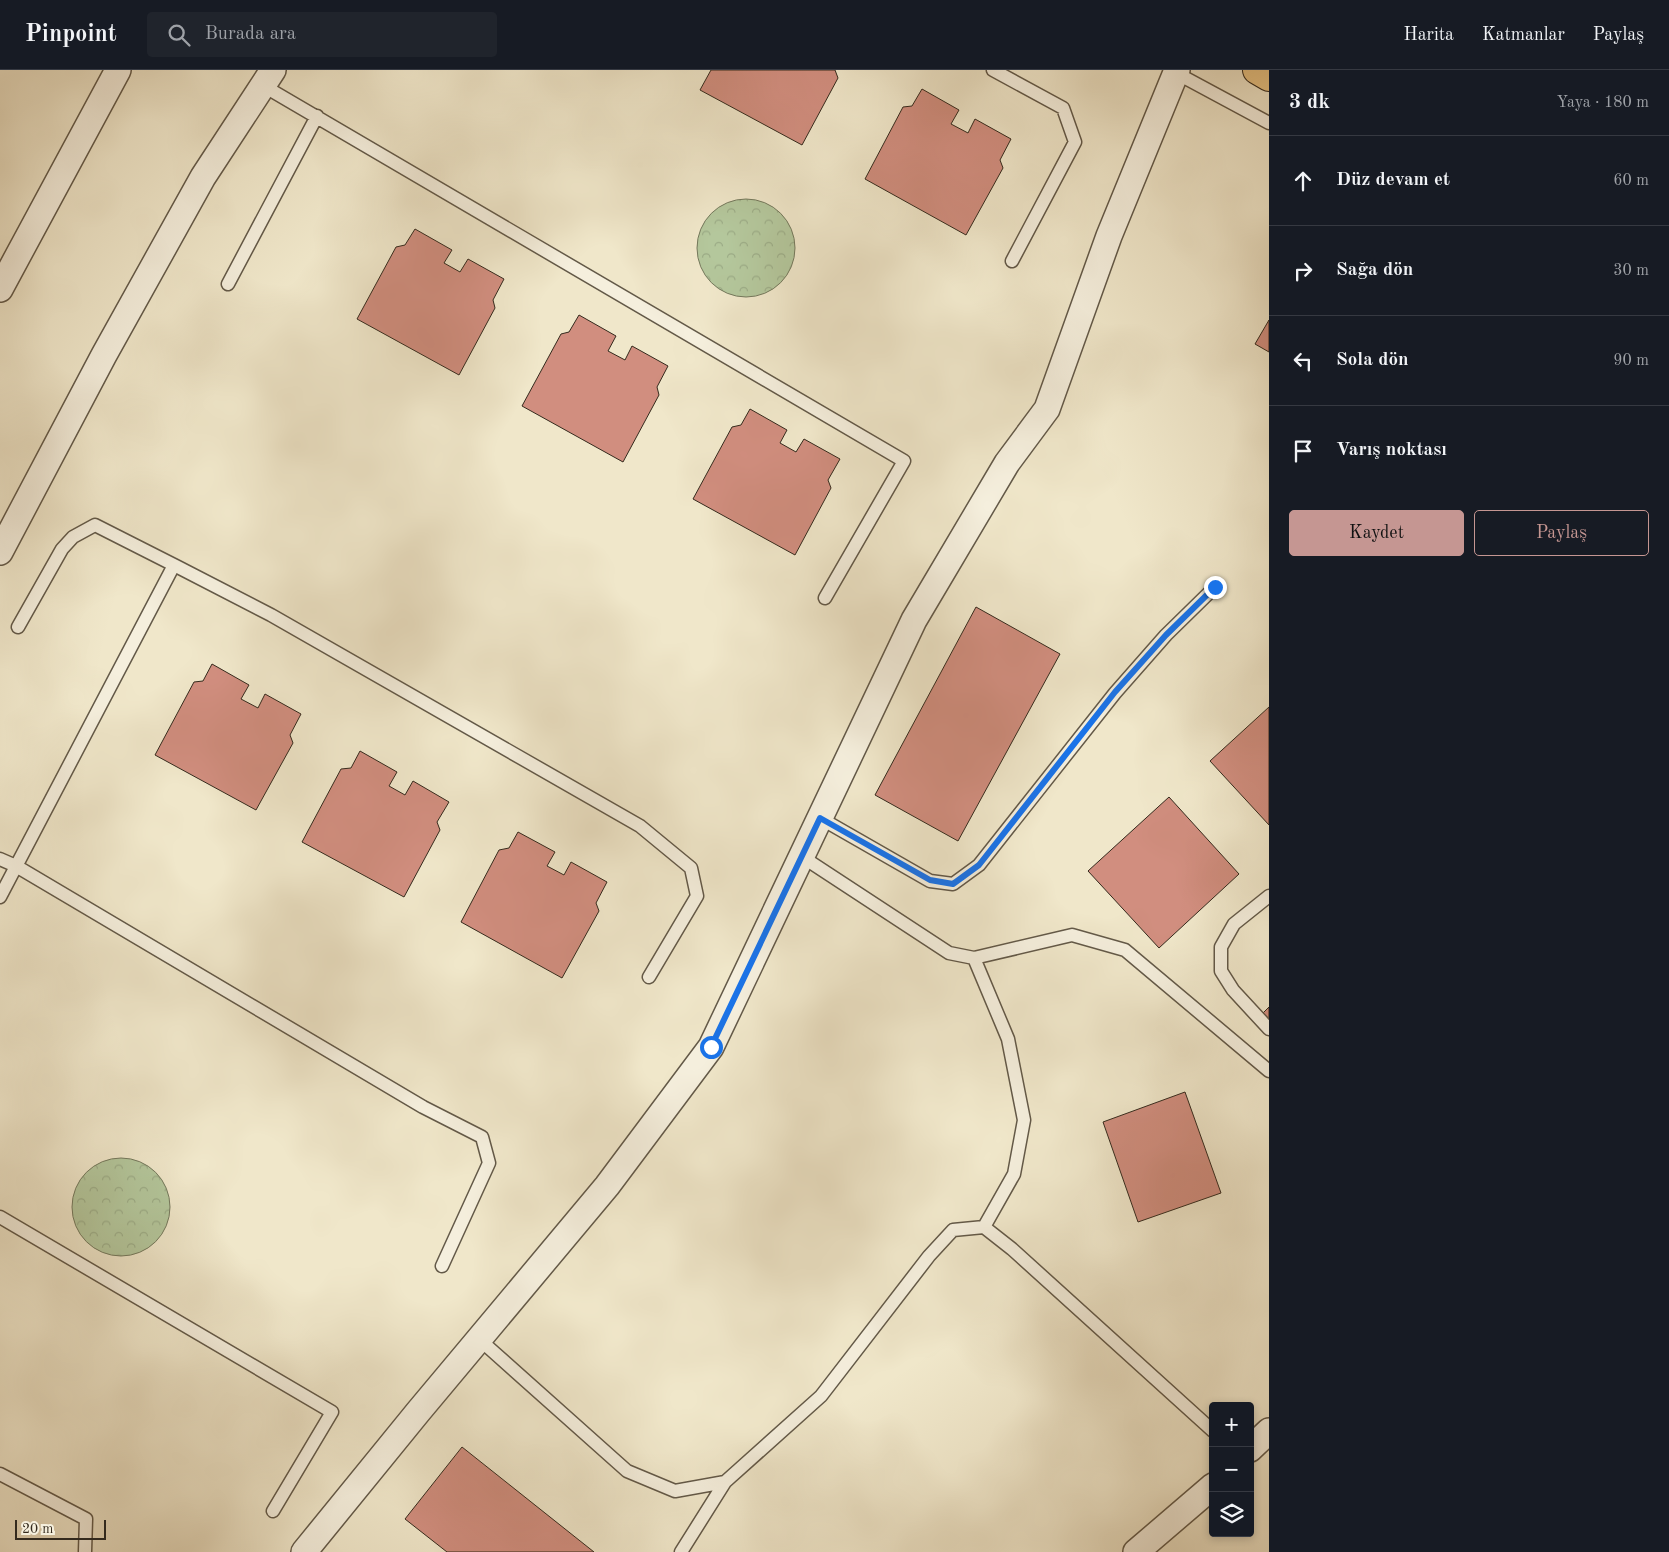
<!DOCTYPE html>
<html lang="tr">
<meta charset="utf-8">
<style>
:root{--surface:#171b24;--page:#20242c;--text:#f1f3f6;--muted:#9ea1a6;--line:#363941;--accent:#c59692}
body{margin:0;font-family:"Old Standard TT",serif;background:var(--page);color:var(--text)}
.controls{position:absolute;right:15px;bottom:15px;display:grid;overflow:hidden;border-radius:5px;box-shadow:0 2px 8px #0003}
.controls button{width:45px;height:45px;display:grid;place-items:center;padding:0;border:0;border-bottom:1px solid var(--line);background:var(--surface);color:var(--text);font:25px sans-serif}
.scale{position:absolute;left:15px;bottom:12px;width:91px;box-sizing:border-box;padding-left:5px;border:2px solid #342a1d;border-top:0;font-size:14px;line-height:18px;white-space:nowrap;color:#342a1d;-webkit-text-stroke:4px #f5efdd;paint-order:stroke}
.stop{position:absolute;width:15px;height:15px;margin:-11px;border:4px solid #1a73e8;border-radius:50%;background:#fff}
.stop.end{background:#1a73e8;border-color:#fff;box-shadow:0 1px 5px #0008}
.list{margin:0;padding:0;list-style:none}
h2{display:flex;justify-content:space-between;align-items:center;height:65px;margin:0;padding:0 20px;font-size:21px}
h2 small{font-size:16px;font-weight:400;color:var(--muted)}
.list li{display:grid;grid-template-columns:32px 1fr auto;gap:15px;align-items:center;box-sizing:border-box;height:90px;padding:0 20px;border-top:1px solid var(--line)}
.list b{display:block;font-size:19px;white-space:nowrap}
.list em{font-size:16px;font-style:normal;color:var(--muted)}
.actions{display:flex;gap:10px;padding:15px 20px}
.actions a{flex:1;padding:11px 0;border:1px solid var(--accent);border-radius:5px;text-align:center;font-size:18px;color:var(--accent)}
.actions .main{background:var(--accent);color:#111}
.icon{flex:none;width:28px;height:28px;fill:none;stroke:currentColor;stroke-width:2;stroke-linecap:round;stroke-linejoin:round}
.map{position:relative;flex:none;width:1269px;height:1482px;overflow:hidden}
header{display:flex;align-items:center;gap:30px;box-sizing:border-box;height:70px;padding:0 25px;background:var(--surface);border-bottom:1px solid var(--line)}
header strong{font-size:24px}
nav{display:flex;gap:28px;margin-inline-start:auto;font-size:18px}
.search{width:350px;height:45px;background:var(--page);display:flex;align-items:center;gap:12px;box-sizing:border-box;padding:0 18px;border-radius:5px;color:var(--muted);font-size:19px}
main{display:flex}
aside{flex:1;background:var(--surface)}
.map>svg:first-child{display:block}
</style>
<header>
<strong>Pinpoint</strong>
<div class="search"><svg class="icon" aria-label="search" viewBox="0 0 24 24"><circle cx="10" cy="10" r="6"/><path d="M15 15l6 6"/></svg>Burada ara</div>
<nav><a>Harita</a><a>Katmanlar</a><a>Paylaş</a></nav>
</header>
<main>
<div class="map">
<svg width="1269" height="1482" viewBox="0 0 1269 1482">
<defs>
<pattern id="park-crowns" width="20" height="18" patternUnits="userSpaceOnUse" patternTransform="scale(1.25)"><rect width="20" height="18" fill="#b4c79c"/><path d="M2 6a3 3 0 1 1 6 0M12 15a3 3 0 1 1 6 0" fill="none" stroke="#9bab86"/></pattern>
</defs>
<rect width="100%" height="100%" fill="#f0e7ca"/>
<filter id="stains"><feTurbulence type="fractalNoise" baseFrequency=".004" numOctaves="4"/><feColorMatrix values="0 0 0 0 .2 0 0 0 0 .09 0 0 0 0 .02 0 0 0 .5 -.17"/></filter>
<radialGradient id="worn" r=".72"><stop offset=".6" stop-color="#630" stop-opacity="0"/><stop offset="1" stop-color="#630" stop-opacity=".3"/></radialGradient>
<!-- park -->
<path fill="url(#park-crowns)" stroke="#74785c" d="M697 178a49 49 0 1 1 98 0a49 49 0 1 1-98 0Z
M72 1137a49 49 0 1 1 98 0a49 49 0 1 1-98 0Z"/>
<!-- building -->
<path fill="#d18e7f" stroke="#342a1d" d="M711,0H835L838,8L802,75L700,20Z
M922,19L959,40L951,54L968,63L975,49L1011,69L1000,90L1003,98L966,165L865,109L903,37L912,36Z
M415,159L452,180L444,193L460,202L468,189L504,209L493,230L495,238L459,305L357,249L396,177L405,175Z
M579,245L616,266L608,281L625,290L632,276L668,296L657,317L659,325L623,392L522,336L561,264L569,262Z
M1269,250V282L1255,274Z
M750,339L787,360L780,373L796,382L804,369L840,389L828,410L831,418L795,485L693,429L732,357L741,355Z
M976,537L1060,584L958,771L875,725Z
M212,594L249,615L241,629L258,638L265,624L301,644L290,665L293,673L256,740L155,685L194,612L203,611Z
M1269,637V755L1210,691Z
M360,681L397,702L389,716L405,725L413,711L449,732L437,752L440,760L404,827L302,772L341,699L351,698Z
M1169,727L1239,804L1159,878L1088,801Z
M518,762L555,782L547,796L564,805L571,792L607,812L596,833L599,841L562,908L461,852L499,780L509,778Z
M1269,937V952L1262,944Z
M1185,1022L1221,1123L1138,1152L1103,1052Z
M462,1377L594,1482H447L405,1449Z"/>
<g fill="none" stroke-linecap="round" stroke-linejoin="round">
<defs>
<path id="lane" d="M993,0L1063,38L1075,72L1012,191
M1176,3L1269,53
M262,15L904,391L825,528
M228,214L317,46
M18,557L62,479L73,467L95,455L174,495
M820,748L930,811L953,814L979,795L1115,623L1166,565L1215,517
M801,786L949,883L974,888L1072,865L1125,880L1269,1001
M0,789L16,796L423,1037L482,1067L489,1093L442,1196
M1269,826L1234,854L1221,877V901L1233,920L1269,959
M0,827L174,495L271,545L640,756L691,798L697,826L649,907
M974,888L1008,969L1024,1050L1014,1104L984,1157
M0,1147L332,1342L273,1441
M479,1269L627,1401L675,1421L725,1412L821,1326L929,1186L953,1160L984,1157L1012,1179L1213,1361
M0,1404L86,1449L85,1482
M681,1482L725,1412"/>
<path id="street" d="M0,219L118,0
M0,482L104,285L203,107L273,0
M1250,1379L1269,1361
M304,1482L418,1342L607,1116L711,977L914,550L1007,393L1047,339L1109,166L1177,0
M1136,1482L1213,1416"/>
<path id="highway" d="M1257,0L1269,7"/>
</defs>
<!-- lane casing -->
<use href="#lane" stroke="#635948" stroke-width="15"/>
<!-- street casing -->
<use href="#street" stroke="#635948" stroke-width="28"/>
<!-- highway casing -->
<use href="#highway" stroke="#342a1d" stroke-width="30"/>
<!-- lane -->
<use href="#lane" stroke="#f5efdd" stroke-width="12"/>
<!-- street -->
<use href="#street" stroke="#f5efdd" stroke-width="25"/>
<!-- highway -->
<use href="#highway" stroke="#e8c485" stroke-width="28"/>
</g>
<g fill="none" stroke-linecap="round" stroke-linejoin="round">
<!-- route -->
<path stroke="#1a73e8" stroke-width="6" d="M711,977L820,748L930,810L953,814L979,795L1115,622L1166,565L1215,517"/>
</g>
<rect width="100%" height="100%" filter="url(#stains)"/>
<rect width="100%" height="100%" fill="url(#worn)"/>
</svg>
<div class="controls">
<button>+</button>
<button>−</button>
<button><svg class="icon" aria-label="layers" viewBox="0 0 24 24"><path d="M12 4l9 5-9 5-9-5zM3 14l9 5 9-5"/></svg></button>
</div>
<div class="scale">20 m</div>
<div class="stop" style="left:711px;top:977px"></div>
<div class="stop end" style="left:1215px;top:517px"></div>
</div>
<aside>
<h2>3 dk<small>Yaya · 180 m</small></h2>
<ul class="list">
<li><svg class="icon" aria-label="ahead" viewBox="0 0 24 24"><path d="M12 20V5M6 11l6-6 6 6"/></svg><div><b>Düz devam et</b></div><em>60 m</em></li>
<li><svg class="icon" aria-label="right" viewBox="0 0 24 24"><path d="M7 20v-9h11M14 6l5 5-5 5"/></svg><div><b>Sağa dön</b></div><em>30 m</em></li>
<li><svg class="icon" aria-label="left" viewBox="0 0 24 24"><path d="M17 20v-9H6M10 6l-5 5 5 5"/></svg><div><b>Sola dön</b></div><em>90 m</em></li>
<li><svg class="icon" aria-label="arrive" viewBox="0 0 24 24"><path d="M6 21V4h12l-3 4 3 4H6"/></svg><div><b>Varış noktası</b></div></li>
</ul>
<div class="actions"><a class="main">Kaydet</a><a>Paylaş</a></div>
</aside>
</main>
